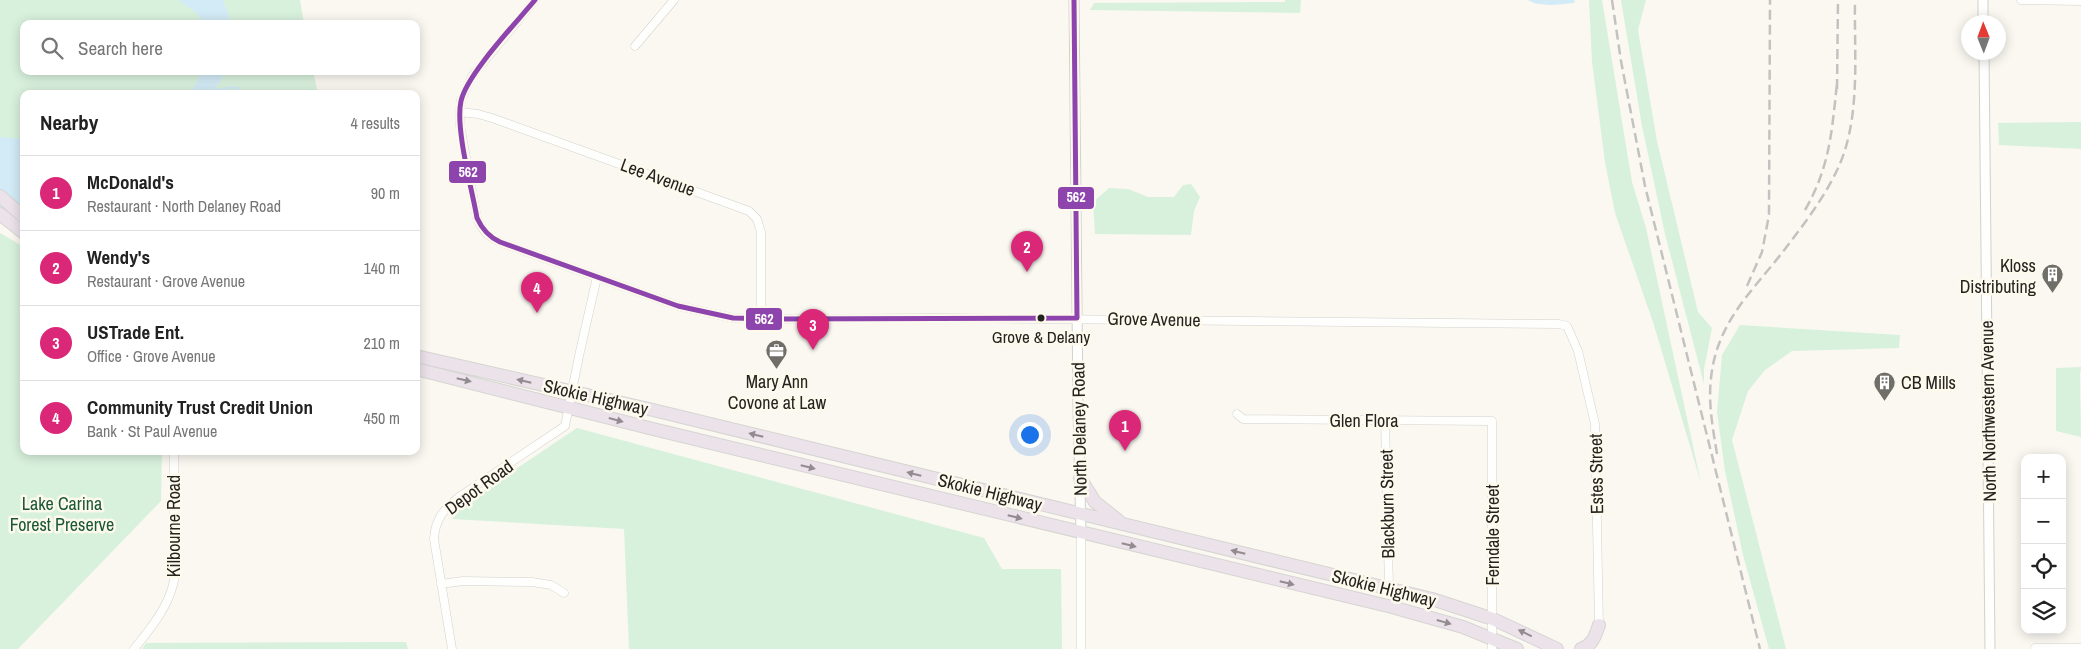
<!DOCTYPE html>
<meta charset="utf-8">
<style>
:root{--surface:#fff;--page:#f2f2f2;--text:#222;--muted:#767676;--line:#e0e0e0;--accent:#db2777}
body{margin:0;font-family:"Archivo Narrow",sans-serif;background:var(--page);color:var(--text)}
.controls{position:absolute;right:15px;bottom:15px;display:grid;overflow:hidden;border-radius:10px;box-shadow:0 2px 12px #0003}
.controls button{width:45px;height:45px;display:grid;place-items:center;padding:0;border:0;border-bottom:1px solid var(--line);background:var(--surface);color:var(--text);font:25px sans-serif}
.compass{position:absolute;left:1961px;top:15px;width:45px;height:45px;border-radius:50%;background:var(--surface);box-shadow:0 2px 12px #0003;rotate:359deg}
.you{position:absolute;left:1029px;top:434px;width:18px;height:18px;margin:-12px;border:4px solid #fff;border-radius:50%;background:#1a73e8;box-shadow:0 0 0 8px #1a73e833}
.badge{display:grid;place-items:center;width:32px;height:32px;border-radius:50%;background:var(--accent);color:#fff;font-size:16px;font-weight:700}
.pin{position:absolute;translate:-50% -41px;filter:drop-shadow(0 1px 2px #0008)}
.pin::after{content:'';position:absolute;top:26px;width:18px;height:15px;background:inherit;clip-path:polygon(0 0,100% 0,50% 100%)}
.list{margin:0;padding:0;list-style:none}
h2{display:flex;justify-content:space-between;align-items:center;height:65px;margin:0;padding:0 20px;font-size:21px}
h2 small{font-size:16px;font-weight:400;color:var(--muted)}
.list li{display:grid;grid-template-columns:32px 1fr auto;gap:15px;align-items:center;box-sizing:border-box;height:75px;padding:0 20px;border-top:1px solid var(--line)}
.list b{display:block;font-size:19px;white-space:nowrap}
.list p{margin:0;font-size:16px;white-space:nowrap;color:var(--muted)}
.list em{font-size:16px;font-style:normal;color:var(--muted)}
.icon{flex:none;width:28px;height:28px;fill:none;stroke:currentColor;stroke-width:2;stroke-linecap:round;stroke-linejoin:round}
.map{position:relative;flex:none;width:2081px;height:649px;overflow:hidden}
.search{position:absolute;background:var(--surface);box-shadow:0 2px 12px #0003;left:20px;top:20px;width:400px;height:55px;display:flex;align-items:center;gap:12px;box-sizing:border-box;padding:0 18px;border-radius:10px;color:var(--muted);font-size:19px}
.panel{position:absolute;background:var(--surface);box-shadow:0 2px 12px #0003;left:20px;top:90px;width:400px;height:365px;border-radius:10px}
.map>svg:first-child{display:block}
</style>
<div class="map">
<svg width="2081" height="649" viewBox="0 0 2081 649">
<rect width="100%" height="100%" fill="#faf8f1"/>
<!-- green -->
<path fill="#d8f1dd" d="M0,0H300L304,24H24V71H313L318,94H24V198L0,178Z
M1285,0H1301L1300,13L1090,10L1094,3L1285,2Z
M1589,0H1602L1632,182L1646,228L1701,483L1653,322L1615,213L1605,162L1592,62Z
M1621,0H1646L1638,30L1657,141L1698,312L1712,328L1704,369V384L1665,234L1642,126Z
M2081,122V149L1999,145L1998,123Z
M1191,184L1200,197L1194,211L1191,235L1095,234L1093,202L1109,188L1128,189L1148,197H1174L1183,185Z
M0,233L24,247V451H162L161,501L18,649H0Z
M1740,325L1900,335L1899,348L1792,351L1765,370L1748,391L1732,440L1786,649H1769L1743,555L1725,471L1717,412L1722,355Z
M2081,367L2080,375L2081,437L2056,431V368Z
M577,428L984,538L1002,569H1061L1062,649H629L624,529L452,519L462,505Z
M406,642L408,649H142L146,643Z"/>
<!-- water -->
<path fill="#d3ebf6" d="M178,0H223L229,16V24H204L197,13Z
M1528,0H1575L1574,3C1561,4 1539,8 1528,0Z
M201,71H224L222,79L211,94H190L199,78Z
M0,137L24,139V208L0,223Z"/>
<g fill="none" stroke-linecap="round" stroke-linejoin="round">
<!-- stream -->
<path stroke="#d3ebf6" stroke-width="2.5" d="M210,91L236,87L244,94"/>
<defs>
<path id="minor" d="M535,0L472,76L461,100L460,112V125L477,218C483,233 491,239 505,244L678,306L733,318L774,319L936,318L1559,324L1567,326L1578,351L1595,424L1599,625
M2021,0L2081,1
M635,46L674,0
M460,112L478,114L492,118L749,211L757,219L761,232V319
M1237,414L1243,419L1492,421V649
M1385,420L1389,588
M1081,533V649
M441,584L463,581L532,582L551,585L564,593
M2035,648H2081
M134,649C151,628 168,608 174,581V451
M452,649L434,539C435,519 444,509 459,497L565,426L579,356L597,277"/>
<path id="tertiary" d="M1074,0L1078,409L1081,533
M1983,0V22
M1984,52L1990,649"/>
<path id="trunk" d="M0,196L24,217
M0,214L24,233
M416,356L653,410L1432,599L1493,619L1557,649
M416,369L653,429L1392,607L1463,627L1517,649
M1080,478L1095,502L1119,521
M1581,649C1593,645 1595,636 1599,625"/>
</defs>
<!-- minor casing -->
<use href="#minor" stroke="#d3d1cc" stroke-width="9"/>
<!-- tertiary casing -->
<use href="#tertiary" stroke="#d3d1cc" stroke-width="11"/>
<!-- trunk casing -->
<use href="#trunk" stroke="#d6d5d2" stroke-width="14"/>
<!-- minor -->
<use href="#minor" stroke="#fefefd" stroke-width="8"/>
<!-- tertiary -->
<use href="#tertiary" stroke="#fefefd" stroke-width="9"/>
<!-- trunk -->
<use href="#trunk" stroke="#ebe2ea" stroke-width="12"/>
<!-- rail -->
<path stroke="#c4c2c1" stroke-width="2.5" stroke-dasharray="10 5" stroke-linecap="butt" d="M1612,0L1621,61L1645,186L1760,649
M1837,89L1838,0
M1805,210C1830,167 1832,130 1837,83
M1747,286L1762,252L1769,215L1770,0
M1717,454C1713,429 1708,404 1711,378C1717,321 1753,291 1785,249C1805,223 1826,195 1839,166C1861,116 1854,53 1855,0"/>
<defs>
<path id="bus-1" d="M535,0C516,23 467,74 461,101C455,128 472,189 477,218C482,229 489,237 500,242L678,306L733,318L774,319L1077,318L1074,0"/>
</defs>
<!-- bus-1 casing -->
<use href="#bus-1" stroke="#fef9ed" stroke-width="9"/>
<!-- bus-1 -->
<use href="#bus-1" stroke="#8e44ad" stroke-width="5"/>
</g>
<!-- one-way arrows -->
<defs><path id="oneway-solid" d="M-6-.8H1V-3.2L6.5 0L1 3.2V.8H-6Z" transform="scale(1.25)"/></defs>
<g fill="#928c8f">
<use href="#oneway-solid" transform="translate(464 380) rotate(13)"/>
<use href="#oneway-solid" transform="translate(524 381) rotate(-167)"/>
<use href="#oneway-solid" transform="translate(616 420) rotate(15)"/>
<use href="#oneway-solid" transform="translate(756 435) rotate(-166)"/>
<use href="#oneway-solid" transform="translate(808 467) rotate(14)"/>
<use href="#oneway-solid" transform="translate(914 474) rotate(-166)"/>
<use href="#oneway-solid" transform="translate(1015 517) rotate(14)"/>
<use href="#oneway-solid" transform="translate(1129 545) rotate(14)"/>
<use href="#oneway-solid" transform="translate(1238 552) rotate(-166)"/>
<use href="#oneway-solid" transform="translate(1287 583) rotate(14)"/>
<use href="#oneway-solid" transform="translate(1444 622) rotate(16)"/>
<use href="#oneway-solid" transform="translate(1525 633) rotate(-154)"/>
</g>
<!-- icons -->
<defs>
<symbol id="building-pin" viewBox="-11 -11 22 30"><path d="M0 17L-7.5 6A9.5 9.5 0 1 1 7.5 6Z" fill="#706e68" stroke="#fef9ed"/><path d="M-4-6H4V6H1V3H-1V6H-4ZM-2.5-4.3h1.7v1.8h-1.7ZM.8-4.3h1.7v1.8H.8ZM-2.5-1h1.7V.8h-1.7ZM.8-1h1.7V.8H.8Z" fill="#fff"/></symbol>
<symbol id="office-pin" viewBox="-11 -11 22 30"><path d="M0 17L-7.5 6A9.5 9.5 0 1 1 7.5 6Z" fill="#706e68" stroke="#fef9ed"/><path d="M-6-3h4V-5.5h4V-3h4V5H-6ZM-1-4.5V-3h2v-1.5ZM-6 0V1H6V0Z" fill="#fff"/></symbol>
</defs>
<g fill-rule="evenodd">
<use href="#building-pin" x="2040" y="262" width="25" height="34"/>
<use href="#office-pin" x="764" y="338" width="25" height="34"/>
<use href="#building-pin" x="1872" y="370" width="25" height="34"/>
</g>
<!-- markers -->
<circle fill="#25231f" stroke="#fef9ed" stroke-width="2" cx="1041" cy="318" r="4.5"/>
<g text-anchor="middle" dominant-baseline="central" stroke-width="5" stroke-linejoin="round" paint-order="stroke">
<!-- bus labels -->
<g font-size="17" fill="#25231f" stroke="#fef9ed">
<text x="1041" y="336">Grove &amp; Delany</text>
</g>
<!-- street labels -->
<g font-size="18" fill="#25231f" stroke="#fef9ed">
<text transform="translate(658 177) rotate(20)">Lee Avenue</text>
<text transform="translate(1154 319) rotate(1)">Grove Avenue</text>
<text transform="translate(596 397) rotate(13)">Skokie Highway</text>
<text transform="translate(1988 411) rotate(-91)">North Northwestern Avenue</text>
<text x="1364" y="420">Glen Flora</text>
<text transform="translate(1079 429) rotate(-91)">North Delaney Road</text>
<text transform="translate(1596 474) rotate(-91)">Estes Street</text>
<text transform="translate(479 487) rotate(-36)">Depot Road</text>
<text transform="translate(990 492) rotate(14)">Skokie Highway</text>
<text transform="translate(1387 504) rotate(-91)">Blackburn Street</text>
<text transform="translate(173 526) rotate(-90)">Kilbourne Road</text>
<text transform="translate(1492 535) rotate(-90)">Ferndale Street</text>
<text transform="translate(1384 588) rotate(14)">Skokie Highway</text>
</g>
<!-- poi labels -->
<g font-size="18" fill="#25231f" stroke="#fef9ed" text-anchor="end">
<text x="2036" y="265">Kloss<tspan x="2036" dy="21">Distributing</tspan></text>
<text x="777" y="381" text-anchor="middle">Mary Ann<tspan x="777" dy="21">Covone at Law</tspan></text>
<text x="1901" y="382" text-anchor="start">CB Mills</text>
</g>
<!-- park labels -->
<g font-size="18" fill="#195837" stroke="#fef9ed">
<text x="62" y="503">Lake Carina<tspan x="62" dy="21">Forest Preserve</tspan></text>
</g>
</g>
<g stroke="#fef9ed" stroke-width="2">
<rect x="448" y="160" width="39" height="24" rx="5" fill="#8e44ad"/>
<rect x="1057" y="186" width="38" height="24" rx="5" fill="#8e44ad"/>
<rect x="745" y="307" width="38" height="24" rx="5" fill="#8e44ad"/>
</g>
<g font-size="14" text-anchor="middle" font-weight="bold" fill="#fff">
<text x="468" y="177">562</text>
<text x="1076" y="202">562</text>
<text x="764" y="324">562</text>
</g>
</svg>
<div class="controls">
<button>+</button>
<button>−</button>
<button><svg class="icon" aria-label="locate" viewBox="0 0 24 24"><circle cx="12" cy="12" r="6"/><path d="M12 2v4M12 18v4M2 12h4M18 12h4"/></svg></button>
<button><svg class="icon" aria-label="layers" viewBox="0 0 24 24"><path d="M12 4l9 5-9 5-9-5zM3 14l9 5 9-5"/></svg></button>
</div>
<svg class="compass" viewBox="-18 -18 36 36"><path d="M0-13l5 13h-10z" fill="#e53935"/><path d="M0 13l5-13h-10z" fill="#767676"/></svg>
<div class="you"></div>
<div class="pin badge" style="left:1125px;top:451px">1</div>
<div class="pin badge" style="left:1027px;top:272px">2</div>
<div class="pin badge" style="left:813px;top:350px">3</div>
<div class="pin badge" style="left:537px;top:313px">4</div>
<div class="search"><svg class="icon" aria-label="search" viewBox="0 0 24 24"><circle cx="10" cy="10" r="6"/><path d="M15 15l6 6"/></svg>Search here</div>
<section class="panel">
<h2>Nearby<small>4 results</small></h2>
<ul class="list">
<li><span class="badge">1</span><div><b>McDonald's</b><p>Restaurant · North Delaney Road</p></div><em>90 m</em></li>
<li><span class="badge">2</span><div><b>Wendy's</b><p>Restaurant · Grove Avenue</p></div><em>140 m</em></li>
<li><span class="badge">3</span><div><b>USTrade Ent.</b><p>Office · Grove Avenue</p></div><em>210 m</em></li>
<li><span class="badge">4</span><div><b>Community Trust Credit Union</b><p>Bank · St Paul Avenue</p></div><em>450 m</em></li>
</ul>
</section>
</div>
